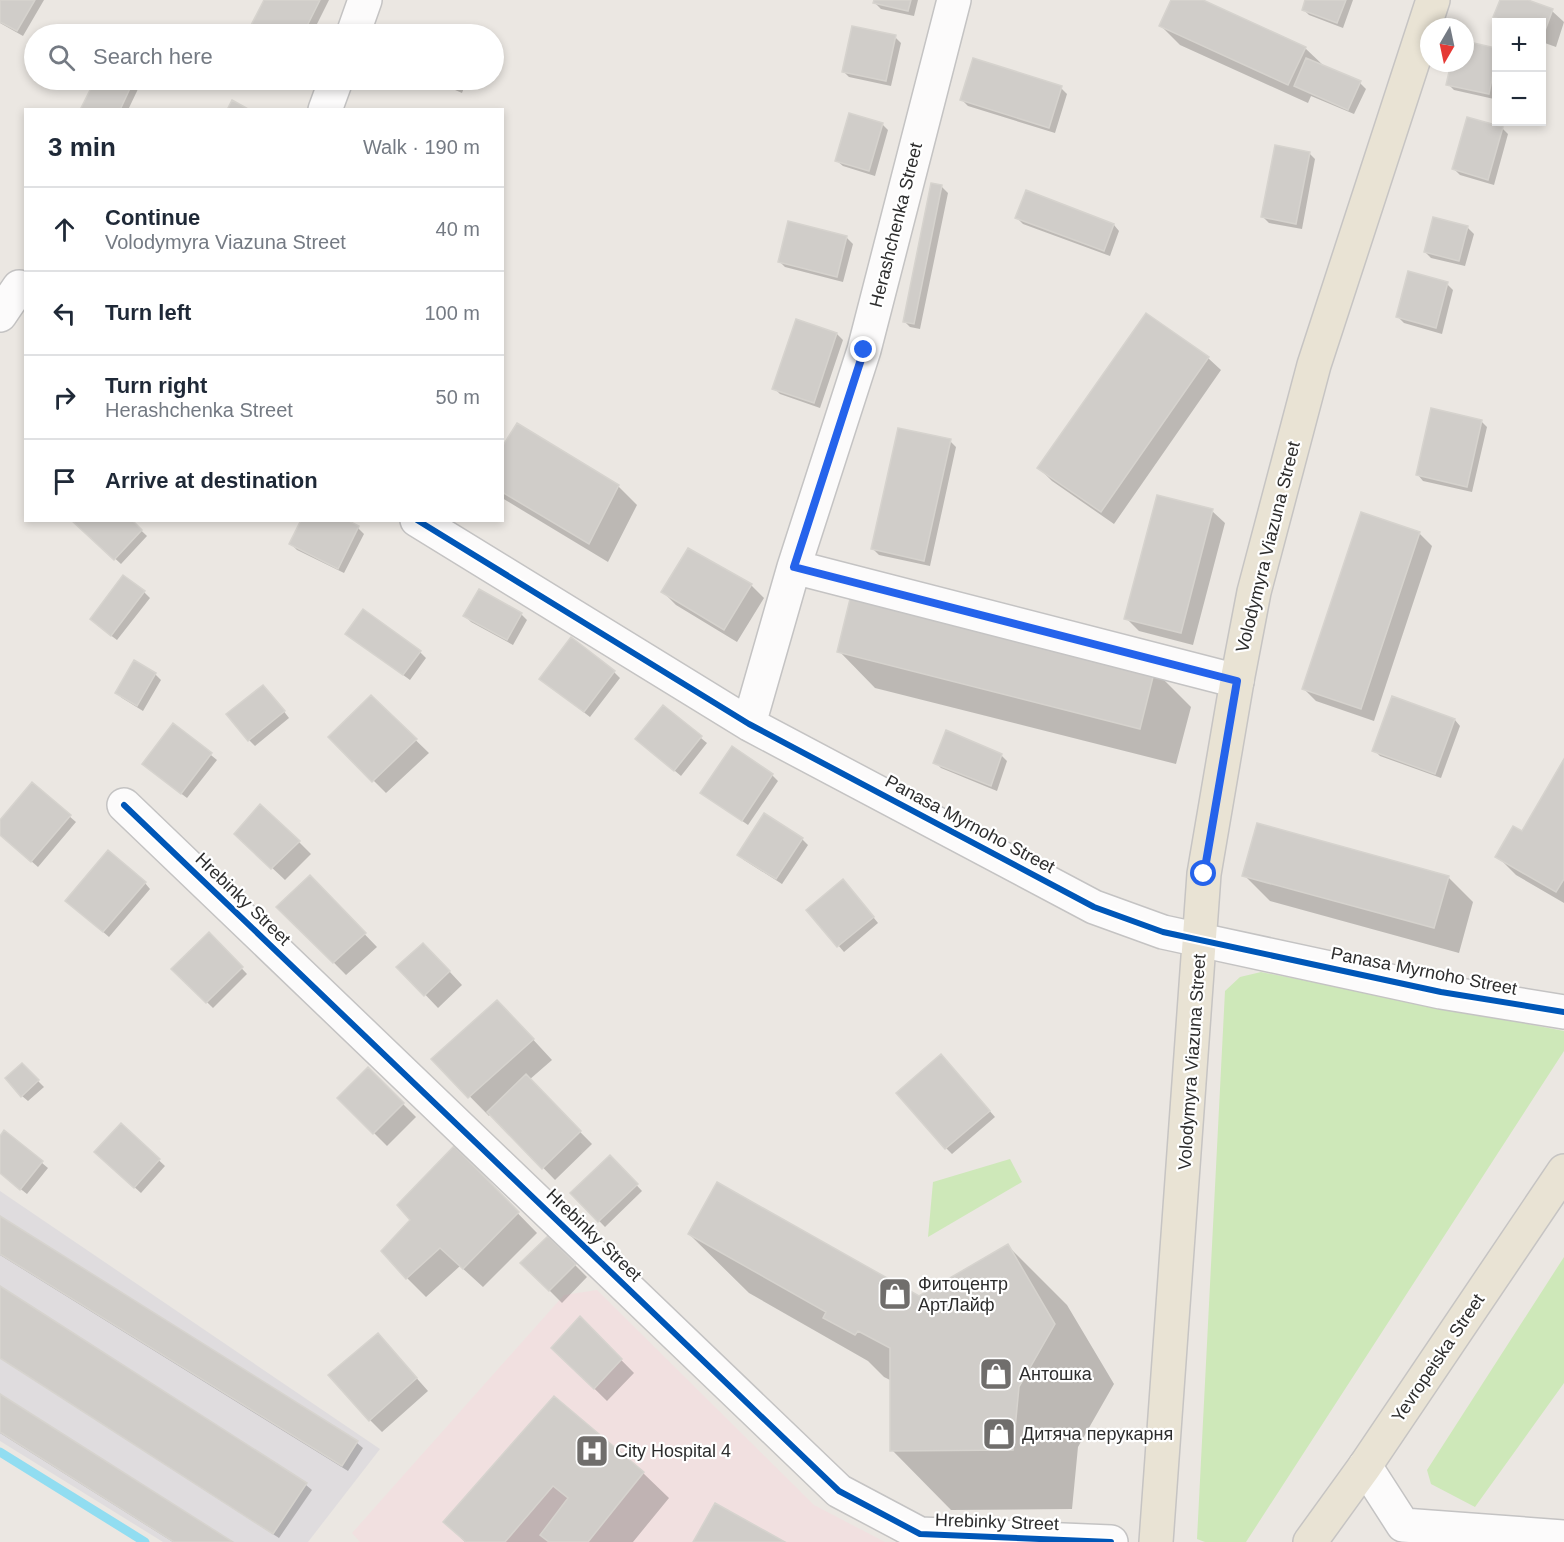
<!DOCTYPE html>
<meta charset="utf-8">
<style>
:root{--surface:#fff;--page:#f2f2f3;--text:#1f2937;--muted:#747a83;--line:#e0e1e3}
body{margin:0;font-family:Helvetica,sans-serif;background:var(--page);color:var(--text)}
.controls{position:absolute;right:18px;top:18px;display:grid;overflow:hidden;border-radius:0px;box-shadow:0 3px 9px #0003}
.controls button{width:54px;height:54px;display:grid;place-items:center;padding:0;border:0;border-bottom:2px solid var(--line);background:var(--surface);color:var(--text);font:30px sans-serif}
.compass{position:absolute;left:1420px;top:18px;width:54px;height:54px;border-radius:50%;background:var(--surface);box-shadow:0 3px 9px #0003;rotate:189deg}
.stop{position:absolute;width:18px;height:18px;margin:-14px;border:4px solid #2563eb;border-radius:50%;background:#fff}
.stop.end{background:#2563eb;border-color:#fff;box-shadow:0 2px 6px #0008}
.list{margin:0;padding:0;list-style:none}
h2{display:flex;justify-content:space-between;align-items:center;height:78px;margin:0;padding:0 24px;font-size:26px}
h2 small{font-size:20px;font-weight:400;color:var(--muted)}
.list li{display:grid;grid-template-columns:39px 1fr auto;gap:18px;align-items:center;box-sizing:border-box;height:84px;padding:0 24px;border-top:2px solid var(--line)}
.list b{display:block;font-size:22px;white-space:nowrap}
.list p{margin:0;font-size:20px;white-space:nowrap;color:var(--muted)}
.list em{font-size:20px;font-style:normal;color:var(--muted)}
.icon{flex:none;width:33px;height:33px;fill:none;stroke:currentColor;stroke-width:2;stroke-linecap:round;stroke-linejoin:round}
.map{position:relative;flex:none;width:1564px;height:1542px;overflow:hidden}
.search{position:absolute;background:var(--surface);box-shadow:0 3px 9px #0003;left:24px;top:24px;width:480px;height:66px;display:flex;align-items:center;gap:15px;box-sizing:border-box;padding:0 21px;border-radius:33px;color:var(--muted);font-size:22px}
.panel{position:absolute;background:var(--surface);box-shadow:0 3px 9px #0003;left:24px;top:108px;width:480px;height:414px;border-radius:0px}
.map>svg:first-child{display:block}
</style>
<div class="map">
<svg width="1564" height="1542" viewBox="0 0 1564 1542">
<rect width="100%" height="100%" fill="#ebe7e2"/>
<!-- industrial -->
<path fill="#dfdcde" d="M0,1191L380,1449L308,1542H163L0,1441Z"/>
<!-- medical -->
<path fill="#f1e0e0" d="M597,1290L814,1505L885,1542H360L352,1533L564,1295Z"/>
<!-- green -->
<path fill="#cee8b9" d="M1261,972L1564,1031V1051L1246,1542H1205L1197,1539L1225,991L1240,977Z
M1010,1159L1022,1182L928,1237L933,1182Z
M1564,1257V1383L1475,1507L1431,1484L1427,1470Z"/>
<!-- shadow -->
<path fill="#0003" d="M0,0H44L23,36L0,23Z
M265,0H329L312,34H254L250,31Z
M875,0H918L914,16L881,9L875,3Z
M1173,0H1200L1305,48L1325,67L1360,83L1366,89L1354,114L1311,96L1308,103L1180,45L1161,26Z
M1307,0H1353L1343,28L1309,15L1303,9Z
M1501,0H1524L1552,11L1564,22L1556,47L1542,42V22H1501L1495,17Z
M895,37L901,43L891,86L849,77L843,71Z
M1465,42L1496,49V90L1494,99L1454,90L1448,84L1452,63H1465Z
M97,80H125L132,83L138,89L128,110H82Z
M432,80H467L462,93Z
M1061,88L1067,94L1055,133L968,106L962,100Z
M882,124L888,130L875,176L843,166L837,161Z
M1502,128L1508,134L1494,185L1460,175L1454,169Z
M1309,153L1315,159L1302,229L1269,223L1263,217Z
M942,187L948,193L920,329L910,327L904,321Z
M1017,218L1114,225L1119,231L1110,256L1023,224Z
M1434,219L1468,228L1474,234L1465,266L1431,258L1425,252Z
M847,238L853,244L843,282L785,267L779,261Z
M1447,284L1453,290L1442,334L1404,323L1398,317Z
M797,321L837,334L843,340L820,408L780,394L774,388Z
M1208,358L1221,370L1114,524L1052,481L1039,468Z
M1481,421L1487,427L1472,492L1423,481L1418,475Z
M950,441L956,447L930,566L879,555L873,549Z
M502,450L618,486L637,505L608,562L502,498Z
M1212,511L1225,523L1193,645L1139,631L1126,618Z
M73,520H130L147,536L121,564Z
M344,520L358,528L364,534L344,573L297,550L291,544Z
M1419,533L1432,546L1374,721L1316,701L1304,689Z
M751,585L764,598L737,642L676,605L663,592Z
M144,592L150,598L117,640L97,625Z
M521,614L527,620L513,645L471,622L465,616Z
M347,634L420,652L426,658L410,680Z
M839,651L1154,670L1191,707L1176,764L875,688Z
M614,672L620,678L590,717L547,684Z
M155,674L161,680L143,711L122,698L117,693Z
M269,692L289,718L255,746L249,740Z
M371,697L429,753L386,793L330,737Z
M1393,698L1455,720L1460,726L1441,778L1380,756L1374,750Z
M663,707L707,743L681,776L643,744Z
M174,725L217,760L187,798L150,770Z
M1001,755L1007,761L997,791L941,768L935,762Z
M1564,762V903L1516,875L1497,856L1522,833Z
M772,775L778,781L748,825L702,793Z
M32,784L76,822L38,867L0,834V822Z
M802,839L808,845L782,884L744,860L739,855Z
M299,842L311,854L285,880L249,846Z
M1244,875L1448,877L1473,902L1459,953L1270,901Z
M145,883L150,889L109,937L73,906Z
M849,887L878,923L844,952L808,910Z
M322,890L377,947L346,975L279,907Z
M209,934L247,974L213,1008L173,969Z
M436,957L462,985L438,1008L399,967Z
M516,1021L552,1060L529,1080L592,1144L555,1180L491,1114L489,1116L433,1059Z
M947,1062L995,1117L952,1154L946,1148Z
M22,1065L44,1087L28,1101L22,1096Z
M368,1069L416,1117L387,1146L339,1098Z
M121,1125L165,1166L141,1193L102,1158Z
M5,1132L48,1168L27,1194L0,1173V1138Z
M454,1148L537,1233L483,1287L460,1266L426,1297L407,1278L412,1220Z
M610,1157L642,1191L605,1227L572,1193Z
M0,1217L357,1443L363,1448L348,1471L0,1255Z
M689,1234L919,1298L1008,1246L1067,1305L1114,1384L1078,1447L1072,1509L951,1510L892,1450V1381L884,1377L868,1361L749,1293Z
M548,1238L587,1277L562,1303L522,1263Z
M0,1287L306,1485L312,1490L279,1538L0,1358Z
M580,1318L634,1373L607,1401L553,1348Z
M390,1348L428,1391L382,1432L370,1420Z
M0,1396L230,1542H173L0,1433Z
M554,1398L643,1473L669,1498L633,1542H465L445,1522Z"/>
<g fill="none" stroke-linecap="round" stroke-linejoin="round">
<!-- stream -->
<path stroke="#91ddf1" stroke-width="9" d="M0,1452L145,1542"/>
</g>
<!-- building -->
<path fill="#d0cdc9" stroke="#d6d3ce" stroke-width="1.5" d="M0,0H35L17,31L0,22Z
M264,0H320L303,34H255L248,31Z
M874,0H911L908,11L873,3Z
M1171,0H1203L1306,47L1288,85L1159,26Z
M1305,0H1346L1337,23L1302,10Z
M1500,0H1528L1553,9L1543,36L1542,22H1507L1493,17Z
M852,26L896,35L886,81L842,72Z
M427,27L446,34H424Z
M1465,41L1496,48V59L1489,94L1446,85L1451,63H1465Z
M973,58L1062,86L1049,128L960,100Z
M1306,58L1361,81L1348,110L1294,86Z
M95,80H128L133,82L120,110H80Z
M437,80H459L456,88Z
M232,100L250,110H227Z
M849,113L883,123L869,171L835,161Z
M1467,117L1503,127L1488,180L1452,169Z
M1275,145L1310,152L1296,224L1261,217Z
M931,183L942,185L914,324L903,322Z
M1026,190L1114,224L1104,251L1015,218Z
M1433,217L1468,226L1459,261L1424,252Z
M788,221L847,236L837,277L778,262Z
M1408,271L1448,282L1436,328L1396,317Z
M1146,313L1209,357L1101,512L1037,468Z
M796,319L837,333L814,403L772,389Z
M1431,408L1482,420L1467,487L1416,475Z
M517,423L619,485L589,544L502,492V447Z
M898,428L951,439L924,561L871,549Z
M1157,495L1213,509L1181,633L1124,619Z
M1361,512L1420,532L1361,709L1302,689Z
M71,520H132L142,530L114,560Z
M301,520H347L359,526L338,569L289,544Z
M688,548L752,584L724,630L661,592Z
M123,575L145,591L111,636L90,619Z
M479,589L522,613L507,640L463,616Z
M852,591L1155,669L1140,729L837,652Z
M363,609L421,651L403,675L345,634Z
M571,637L615,671L584,712L539,679Z
M134,660L156,673L137,706L115,693Z
M263,685L285,711L248,741L226,714Z
M371,695L417,739L372,782L328,737Z
M1392,696L1455,719L1435,774L1372,751Z
M663,705L702,736L674,771L635,739Z
M173,723L212,753L181,794L142,764Z
M946,730L1002,754L991,786L933,763Z
M732,746L773,774L742,821L700,793Z
M1564,759V879L1556,892L1495,857L1513,826L1522,831Z
M32,782L71,815L31,862L0,835V820Z
M260,804L300,841L271,869L234,834Z
M764,813L803,838L776,879L737,855Z
M1257,823L1449,876L1434,928L1242,876Z
M108,850L146,882L103,932L65,901Z
M310,875L366,933L333,963L276,907Z
M843,879L874,917L837,947L806,910Z
M209,932L243,967L206,1003L171,969Z
M423,943L450,971L424,996L396,967Z
M497,1000L534,1039L468,1098L431,1059Z
M941,1054L990,1111L945,1149L896,1093Z
M22,1063L39,1080L21,1097L5,1078Z
M368,1067L404,1103L373,1134L337,1098Z
M526,1074L581,1131L542,1169L487,1112Z
M121,1123L160,1159L134,1188L94,1152Z
M4,1130L43,1161L20,1190L0,1173V1136Z
M454,1146L519,1212L463,1269L440,1248L406,1279L381,1251L410,1220L397,1205Z
M610,1155L638,1184L598,1222L570,1193Z
M717,1182L919,1296L1008,1244L1055,1324L1019,1387L1013,1450L890,1451V1348L858,1331L855,1335L823,1318L826,1312L688,1234Z
M0,1216L358,1441L342,1466L0,1254Z
M548,1236L576,1264L549,1291L520,1263Z
M0,1286L307,1483L273,1534L0,1358Z
M580,1316L622,1359L594,1389L551,1348Z
M378,1333L417,1378L369,1421L328,1375Z
M0,1394L233,1542H174L0,1432Z
M554,1396L644,1472L588,1542H549L540,1535L568,1498L553,1486L505,1542H466L443,1522Z
M715,1503L785,1542H693Z"/>
<g fill="none" stroke-linecap="round" stroke-linejoin="round">
<defs>
<path id="minor" d="M353,34L365,0
M325,110L336,80
M0,315L19,287
M417,520L749,724L1094,907L1163,932L1441,992L1564,1012
M794,567L1237,681
M749,724L794,567L864,350L954,0
M124,805L839,1491L920,1534L1111,1542
M1365,1466L1403,1525L1564,1537"/>
<path id="major" d="M1156,1542L1204,874L1237,681L1254,592L1314,365L1433,0
M1310,1542L1365,1466L1564,1171"/>
</defs>
<!-- minor casing -->
<use href="#minor" stroke="#c4c3c3" stroke-width="36"/>
<!-- major casing -->
<use href="#major" stroke="#c6c4c3" stroke-width="36"/>
<!-- minor -->
<use href="#minor" stroke="#fcfbfb" stroke-width="33"/>
<!-- major -->
<use href="#major" stroke="#e9e3d4" stroke-width="33"/>
<defs>
<path id="cycleway" d="M417,520L749,724L1094,907L1163,932L1441,992L1564,1012
M124,805L839,1491L920,1534L1111,1542"/>
</defs>
<!-- cycleway casing -->
<use href="#cycleway" stroke="#fff" stroke-width="10"/>
<!-- cycleway -->
<use href="#cycleway" stroke="#0057b8" stroke-width="6"/>
</g>
<g fill="none" stroke-linecap="round" stroke-linejoin="round">
<!-- route -->
<path stroke="#2563eb" stroke-width="8" d="M864,350L794,567L1237,681L1204,874"/>
</g>
<!-- icons -->
<defs>
<symbol id="shop-square" viewBox="-11 -11 22 22"><rect x="-9" y="-9" width="18" height="18" rx="4" fill="#706e6c" stroke="#fff"/><path d="M-5-2.5h2.3a2.7 3.5 0 0 1 5.4 0H5L5.5 6h-11ZM-1.5-2.5h3a1.5 2.3 0 0 0-3 0Z" fill="#fff"/></symbol>
<symbol id="hospital-square" viewBox="-11 -11 22 22"><rect x="-9" y="-9" width="18" height="18" rx="4" fill="#706e6c" stroke="#fff"/><path d="M-5-5h3v3.5h4V-5h3V5h-3V1.5h-4V5h-3Z" fill="#fff"/></symbol>
</defs>
<g fill-rule="evenodd">
<use href="#shop-square" x="876" y="1275" width="38" height="38"/>
<use href="#shop-square" x="977" y="1355" width="38" height="38"/>
<use href="#shop-square" x="980" y="1415" width="38" height="38"/>
<use href="#hospital-square" x="573" y="1432" width="38" height="38"/>
</g>
<g text-anchor="middle" dominant-baseline="central" stroke-width="4.5" stroke-linejoin="round" paint-order="stroke">
<!-- street labels -->
<g font-size="18" fill="#2d2d2d" stroke="#fff">
<text transform="translate(896 225) rotate(-76)">Herashchenka Street</text>
<text transform="translate(1268 547) rotate(-76)">Volodymyra Viazuna Street</text>
<text transform="translate(970 824) rotate(28)">Panasa Myrnoho Street</text>
<text transform="translate(243 899) rotate(44)">Hrebinky Street</text>
<text transform="translate(1424 971) rotate(11)">Panasa Myrnoho Street</text>
<text transform="translate(1192 1062) rotate(-86)">Volodymyra Viazuna Street</text>
<text transform="translate(594 1235) rotate(44)">Hrebinky Street</text>
<text transform="translate(1438 1358) rotate(-56)">Yevropeiska Street</text>
<text transform="translate(997 1522) rotate(2)">Hrebinky Street</text>
</g>
<!-- poi labels -->
<g font-size="18" fill="#2d2d2d" stroke="#fff" text-anchor="start">
<text x="918" y="1284">Фитоцентр<tspan x="918" dy="21">АртЛайф</tspan></text>
<text x="1019" y="1374">Антошка</text>
<text x="1022" y="1434">Дитяча перукарня</text>
<text x="615" y="1451">City Hospital 4</text>
</g>
</g>
</svg>
<div class="controls">
<button>+</button>
<button>−</button>
</div>
<svg class="compass" viewBox="-18 -18 36 36"><path d="M0-13l5 13h-10z" fill="#e53935"/><path d="M0 13l5-13h-10z" fill="#747a83"/></svg>
<div class="stop" style="left:1204px;top:874px"></div>
<div class="stop end" style="left:864px;top:350px"></div>
<div class="search"><svg class="icon" aria-label="search" viewBox="0 0 24 24"><circle cx="10" cy="10" r="6"/><path d="M15 15l6 6"/></svg>Search here</div>
<section class="panel">
<h2>3 min<small>Walk · 190 m</small></h2>
<ul class="list">
<li><svg class="icon" aria-label="ahead" viewBox="0 0 24 24"><path d="M12 20V5M6 11l6-6 6 6"/></svg><div><b>Continue</b><p>Volodymyra Viazuna Street</p></div><em>40 m</em></li>
<li><svg class="icon" aria-label="left" viewBox="0 0 24 24"><path d="M17 20v-9H6M10 6l-5 5 5 5"/></svg><div><b>Turn left</b></div><em>100 m</em></li>
<li><svg class="icon" aria-label="right" viewBox="0 0 24 24"><path d="M7 20v-9h11M14 6l5 5-5 5"/></svg><div><b>Turn right</b><p>Herashchenka Street</p></div><em>50 m</em></li>
<li><svg class="icon" aria-label="arrive" viewBox="0 0 24 24"><path d="M6 21V4h12l-3 4 3 4H6"/></svg><div><b>Arrive at destination</b></div></li>
</ul>
</section>
</div>
